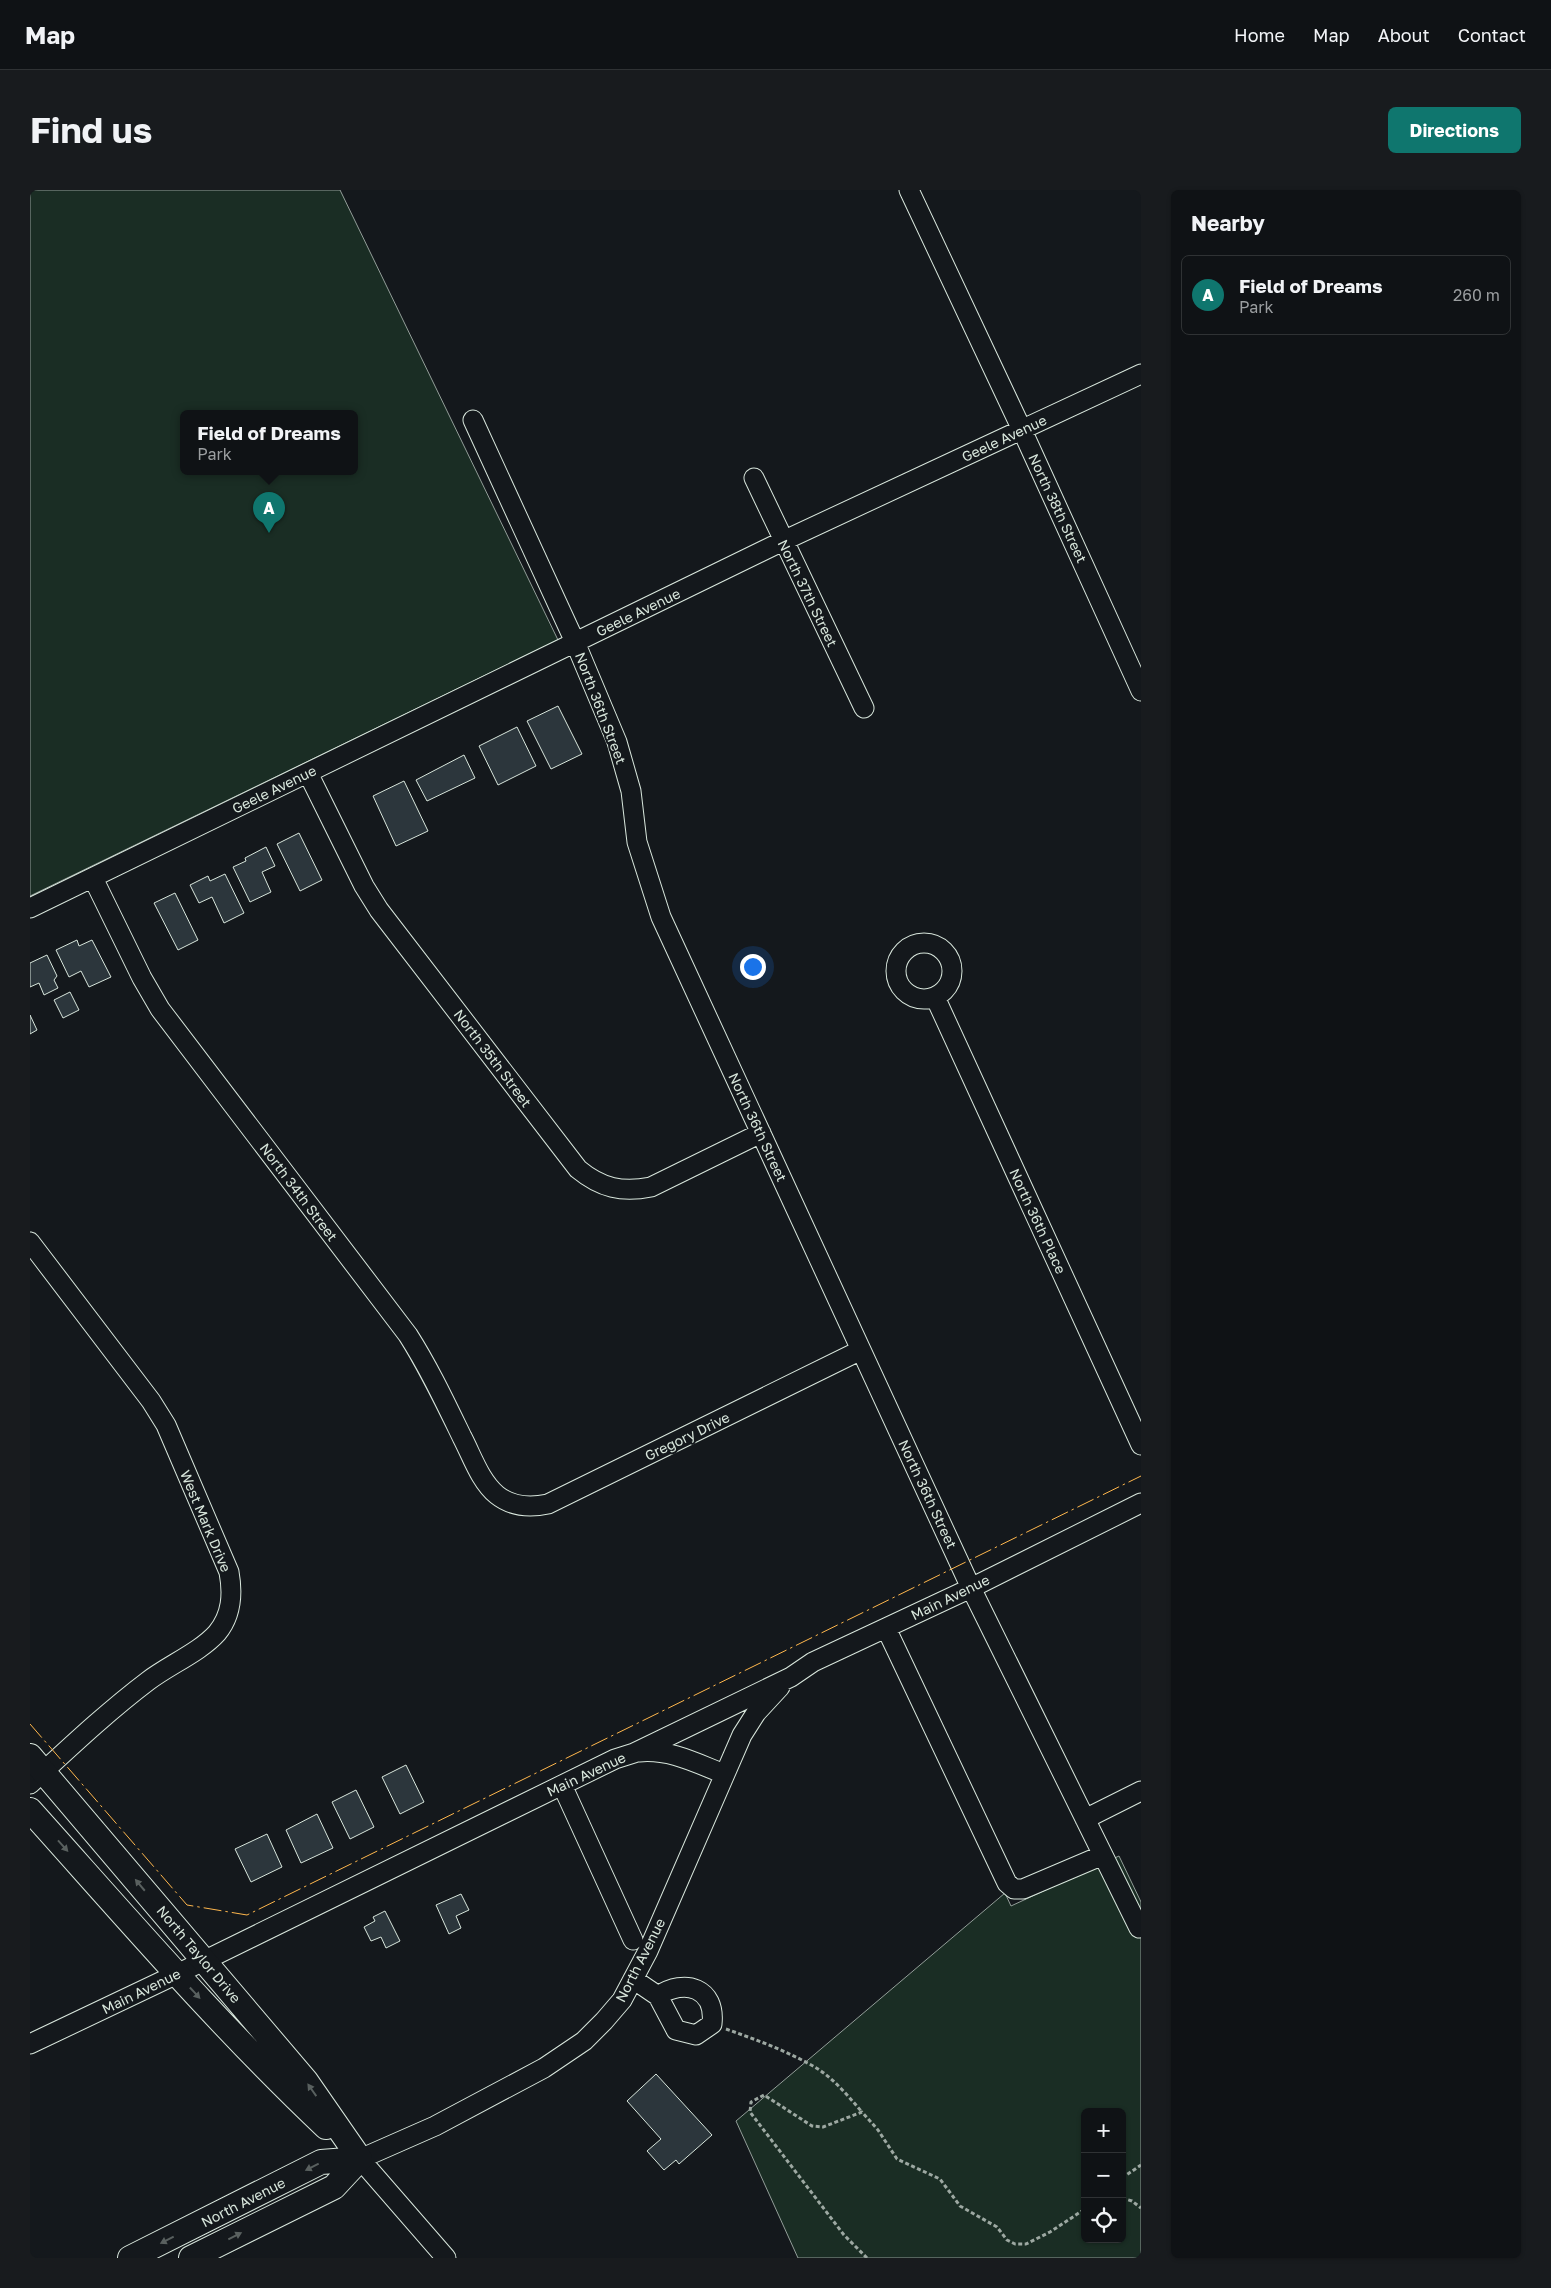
<!DOCTYPE html>
<meta charset="utf-8">
<style>
:root{--surface:#0f1215;--page:#181b1e;--text:#f1f3f6;--muted:#9b9ea0;--line:#2f3234;--accent:#0f766e}
body{margin:0;font-family:"Golos Text",sans-serif;background:var(--page);color:var(--text)}
.controls{position:absolute;right:15px;bottom:15px;display:grid;overflow:hidden;border-radius:8px;box-shadow:0 1px 4px #0004}
.controls button{width:45px;height:45px;display:grid;place-items:center;padding:0;border:0;border-bottom:1px solid var(--line);background:var(--surface);color:var(--text);font:25px sans-serif}
.you{position:absolute;left:722px;top:776px;width:18px;height:18px;margin:-12px;border:4px solid #fff;border-radius:50%;background:#1a73e8;box-shadow:0 0 0 8px #1a73e833}
.badge{display:grid;place-items:center;width:32px;height:32px;border-radius:50%;background:var(--accent);color:#fff;font-size:16px;font-weight:700}
.pin{position:absolute;translate:-50% -41px;filter:drop-shadow(0 1px 2px #0008)}
.pin::after{content:'';position:absolute;top:26px;width:18px;height:15px;background:inherit;clip-path:polygon(0 0,100% 0,50% 100%)}
.popup{position:absolute;left:150px;top:220px;width:178px;height:65px;box-sizing:border-box;display:grid;place-content:center;border-radius:8px;background:var(--surface);filter:drop-shadow(0 1px 4px #0005);font-size:16px;white-space:nowrap;color:var(--muted)}
.popup b{font-size:19px;color:var(--text)}
.popup::after{content:'';position:absolute;left:50%;top:100%;margin-left:-10px;border:10px solid transparent;border-top-color:var(--surface)}
.list{margin:0;padding:0;list-style:none}
h2{display:flex;justify-content:space-between;align-items:center;height:65px;margin:0;padding:0 20px;font-size:21px}
h2 small{font-size:16px;font-weight:400;color:var(--muted)}
.list li{display:grid;grid-template-columns:32px 1fr auto;gap:15px;align-items:center;box-sizing:border-box;height:80px;margin:0 10px 10px;padding:0 10px;border:1px solid var(--line);border-radius:8px}
.list b{display:block;font-size:19px;white-space:nowrap}
.list p{margin:0;font-size:16px;white-space:nowrap;color:var(--muted)}
.list em{font-size:16px;font-style:normal;color:var(--muted)}
.icon{flex:none;width:28px;height:28px;fill:none;stroke:currentColor;stroke-width:2;stroke-linecap:round;stroke-linejoin:round}
.map{position:relative;flex:none;width:1111px;height:2068px;overflow:hidden;border-radius:8px}
header{display:flex;align-items:center;gap:30px;box-sizing:border-box;height:70px;padding:0 25px;background:var(--surface);border-bottom:1px solid var(--line)}
header strong{font-size:24px}
nav{display:flex;gap:28px;margin-inline-start:auto;font-size:18px}
.intro{display:flex;align-items:center;justify-content:space-between;box-sizing:border-box;height:120px;padding:0 30px}
h1{margin:0;font-size:35px}
.button{padding:12px 22px;border-radius:8px;background:var(--accent);color:#fff;font-size:18px;font-weight:700}
main{display:flex;gap:30px;padding:0 30px}
aside{flex:1;background:var(--surface);border-radius:8px;box-shadow:0 1px 4px #0004}
.map>svg:first-child{display:block}
</style>
<header>
<strong>Map</strong>
<nav><a>Home</a><a>Map</a><a>About</a><a>Contact</a></nav>
</header>
<div class="intro"><h1>Find us</h1><a class="button">Directions</a></div>
<main>
<div class="map">
<svg width="1111" height="2068" viewBox="0 0 1111 2068">
<rect width="100%" height="100%" fill="#14181c"/>
<!-- green -->
<path fill="#1a2d24" stroke="#939e99" fill-rule="evenodd" d="M0,0H310L528,450L0,706ZM154,224H324V282H154Z
M1089,1666L1111,1712V2068H768L706,1931L975,1703L981,1716ZM1055,1922H1092V2049H1055Z"/>
<!-- building -->
<path fill="#2c363c" stroke="#d8e6dc" d="M528,516L552,564L521,579L497,531Z
M487,537L506,576L468,595L449,556Z
M434,565L445,588L397,611L386,590Z
M374,591L398,641L366,656L343,606Z
M269,643L292,690L270,701L247,654Z
M236,657L245,676L232,682L241,702L220,712L203,677L216,671L215,668Z
M195,684L214,723L194,733L182,707L169,713L160,695L178,686L180,691Z
M145,703L168,750L148,760L124,713Z
M47,750L49,756L62,750L81,787L59,797L51,781L39,787L26,760Z
M17,765L27,786L24,790L28,798L14,805L9,793L0,797V773Z
M40,802L49,820L33,828L24,810Z
M0,825L7,840L0,844Z
M376,1575L394,1612L370,1624L352,1587Z
M326,1600L344,1637L320,1649L302,1612Z
M287,1624L303,1658L271,1673L256,1640Z
M237,1644L252,1677L221,1692L205,1659Z
M431,1704L439,1720L426,1726L431,1738L419,1744L406,1715Z
M355,1721L370,1751L356,1758L351,1747L341,1751L334,1737L345,1731L343,1727Z
M626,1884L682,1945L649,1974L646,1970L634,1980L617,1961L631,1949L597,1911Z"/>
<g fill="none" stroke-linecap="round" stroke-linejoin="round">
<defs>
<path id="minor" d="M879,0L992,240L1111,501
M443,230L545,452L587,552L601,601L607,652L631,727L941,1398L1109,1738
M724,288L834,518
M278,583L334,696L349,720L548,979C571,998 592,1003 621,997L731,943
M63,688L112,788L130,819L378,1145C399,1178 415,1212 432,1247C442,1266 450,1291 467,1305C482,1317 499,1318 518,1314L831,1160
M0,718L753,351L1111,184
M866 781a28 28 0 1 1 56 0a28 28 0 1 1-56 0Z
M905,807L1111,1255
M0,1052L121,1211L136,1235L199,1382C203,1404 202,1425 187,1443C170,1462 139,1475 118,1491C77,1522 38,1559 0,1594
M856,1438L977,1693L984,1699H993L1073,1665
M609,1562C640,1559 666,1573 694,1584
M532,1595L603,1750
M1055,1629L1111,1601
M603,1789L628,1806L646,1840L666,1845L682,1834C686,1798 655,1788 628,1806
M0,1854L147,1784L585,1569L604,1563L761,1487L783,1472L941,1398L1111,1313
M416,2068L330,1969L405,1936L514,1878L554,1851L574,1831L592,1810L618,1761L712,1545L726,1523L750,1497"/>
<path id="major" d="M0,1566L276,1891L330,1969
M0,1620C96,1727 191,1838 296,1937
M100,2068L291,1972L330,1969
M161,2068L304,1997L330,1969"/>
</defs>
<!-- minor casing -->
<use href="#minor" stroke="#d8e6dc" stroke-width="21"/>
<!-- major casing -->
<use href="#major" stroke="#d8e6dc" stroke-width="26"/>
<!-- path -->
<path stroke="#9da8a2" stroke-width="3" stroke-dasharray="4 2.5" stroke-linecap="butt" d="M696,1839C727,1850 760,1862 788,1879C805,1890 819,1907 832,1922
M1092,1988L1111,1975
M1092,2008L1102,2011L1111,2018
M837,2068L814,2045L720,1922L721,1912L734,1905L782,1936L793,1937L832,1922L848,1940L867,1969L910,1989L930,2016L967,2037L977,2050L985,2054H996L1020,2042L1055,2019"/>
<!-- minor -->
<use href="#minor" stroke="#14181c" stroke-width="19"/>
<!-- major -->
<use href="#major" stroke="#14181c" stroke-width="24"/>
<!-- power -->
<path stroke="#ffb74d" stroke-width="1" stroke-dasharray="18 4 2.5 4" stroke-linecap="butt" d="M0,1534L157,1715L217,1725L1111,1286"/>
</g>
<!-- one-way arrows -->
<defs><path id="oneway-solid" d="M-6-.8H1V-3.2L6.5 0L1 3.2V.8H-6Z" transform="scale(1.25)"/></defs>
<g fill="#59605f">
<use href="#oneway-solid" transform="translate(33 1656) rotate(48)"/>
<use href="#oneway-solid" transform="translate(110 1695) rotate(-130)"/>
<use href="#oneway-solid" transform="translate(165 1803) rotate(47)"/>
<use href="#oneway-solid" transform="translate(282 1900) rotate(-125)"/>
<use href="#oneway-solid" transform="translate(282 1977) rotate(153)"/>
<use href="#oneway-solid" transform="translate(205 2046) rotate(-27)"/>
<use href="#oneway-solid" transform="translate(137 2050) rotate(153)"/>
</g>
<g text-anchor="middle" dominant-baseline="central" stroke-width="4" stroke-linejoin="round" paint-order="stroke">
<!-- street labels -->
<g font-size="14" fill="#d8e6dc" stroke="#14181c">
<text transform="translate(974 248) rotate(-25)">Geele Avenue</text>
<text transform="translate(1028 318) rotate(65)">North 38th Street</text>
<text transform="translate(778 403) rotate(64)">North 37th Street</text>
<text transform="translate(608 422) rotate(-26)">Geele Avenue</text>
<text transform="translate(571 518) rotate(69)">North 36th Street</text>
<text transform="translate(244 599) rotate(-26)">Geele Avenue</text>
<text transform="translate(463 868) rotate(53)">North 35th Street</text>
<text transform="translate(728 937) rotate(65)">North 36th Street</text>
<text transform="translate(269 1002) rotate(53)">North 34th Street</text>
<text transform="translate(1008 1031) rotate(65)">North 36th Place</text>
<text transform="translate(657 1246) rotate(-26)">Gregory Drive</text>
<text transform="translate(898 1304) rotate(65)">North 36th Street</text>
<text transform="translate(176 1331) rotate(67)">West Mark Drive</text>
<text transform="translate(920 1407) rotate(-26)">Main Avenue</text>
<text transform="translate(556 1584) rotate(-25)">Main Avenue</text>
<text transform="translate(169 1764) rotate(50)">North Taylor Drive</text>
<text transform="translate(610 1770) rotate(-63)">North Avenue</text>
<text transform="translate(111 1801) rotate(-26)">Main Avenue</text>
<text transform="translate(213 2012) rotate(-27)">North Avenue</text>
</g>
</g>
</svg>
<div class="controls">
<button>+</button>
<button>−</button>
<button><svg class="icon" aria-label="locate" viewBox="0 0 24 24"><circle cx="12" cy="12" r="6"/><path d="M12 2v4M12 18v4M2 12h4M18 12h4"/></svg></button>
</div>
<div class="you"></div>
<div class="pin badge" style="left:239px;top:343px">A</div>
<div class="popup"><b>Field of Dreams</b>Park</div>
</div>
<aside>
<h2>Nearby<small></small></h2>
<ul class="list">
<li><span class="badge">A</span><div><b>Field of Dreams</b><p>Park</p></div><em>260 m</em></li>
</ul>
</aside>
</main>
